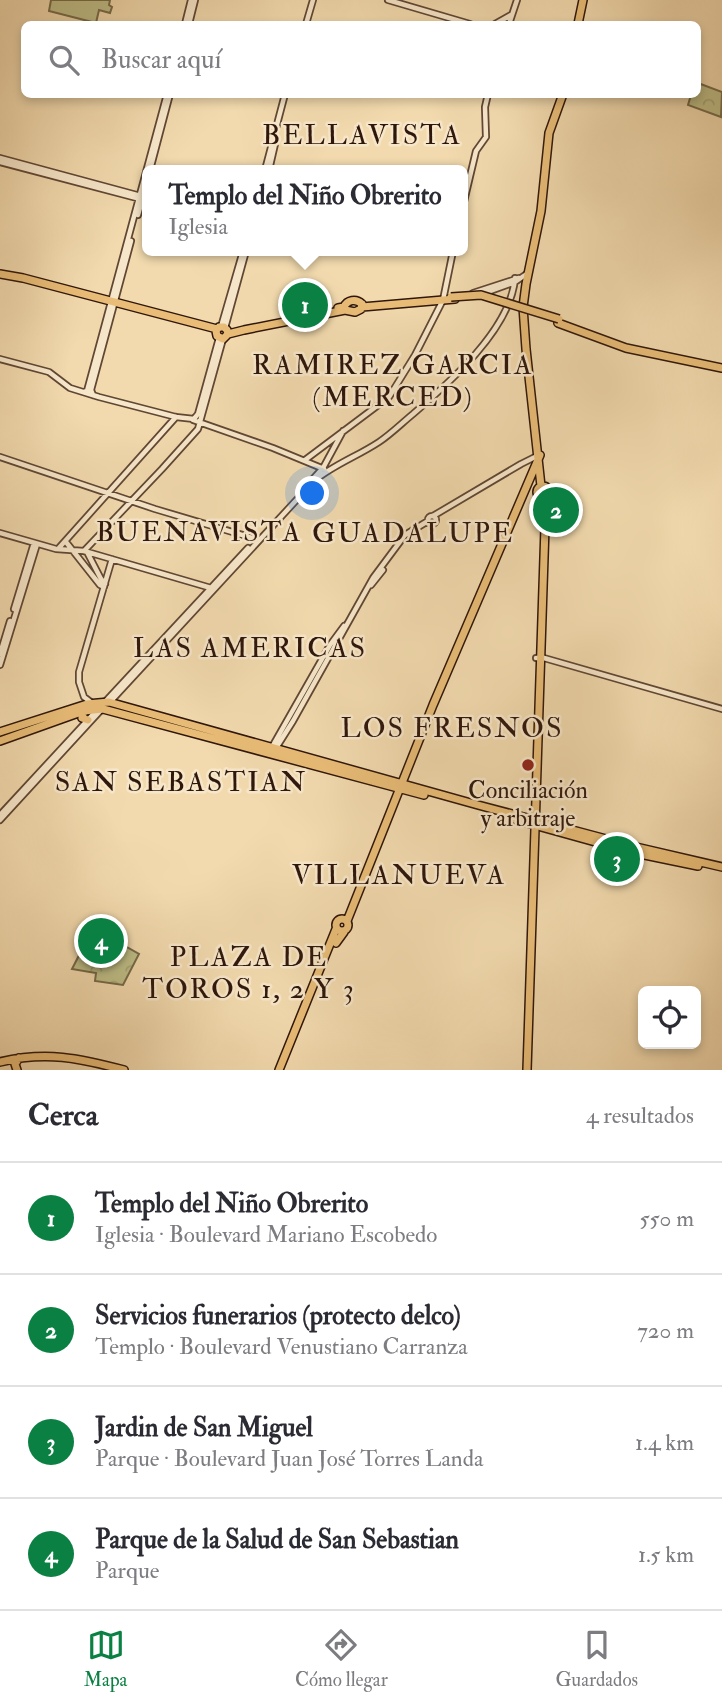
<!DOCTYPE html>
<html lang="es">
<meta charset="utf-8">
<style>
:root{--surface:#fff;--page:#f2f2f3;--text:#2b2b33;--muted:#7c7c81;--line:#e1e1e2;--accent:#0b8043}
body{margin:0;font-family:"IM FELL Double Pica",serif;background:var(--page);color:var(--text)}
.controls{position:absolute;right:21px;bottom:21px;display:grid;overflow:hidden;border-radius:10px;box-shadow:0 4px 10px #0003}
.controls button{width:63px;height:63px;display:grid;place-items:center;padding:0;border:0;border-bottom:2px solid var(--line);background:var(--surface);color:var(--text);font:35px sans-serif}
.you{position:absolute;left:313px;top:494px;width:24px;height:24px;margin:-18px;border:5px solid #fff;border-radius:50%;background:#1a73e8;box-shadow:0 0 0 10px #1a73e833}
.badge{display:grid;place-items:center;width:46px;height:46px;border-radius:50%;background:var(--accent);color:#fff;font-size:23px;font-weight:700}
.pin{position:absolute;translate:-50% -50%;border:4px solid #fff;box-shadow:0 2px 7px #0006}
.popup{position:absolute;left:142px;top:165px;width:326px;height:91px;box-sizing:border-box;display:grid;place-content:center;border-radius:10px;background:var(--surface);filter:drop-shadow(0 2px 5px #0005);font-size:23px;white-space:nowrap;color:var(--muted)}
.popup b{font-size:26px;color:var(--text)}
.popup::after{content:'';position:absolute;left:50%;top:100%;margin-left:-14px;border:14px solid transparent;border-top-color:var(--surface)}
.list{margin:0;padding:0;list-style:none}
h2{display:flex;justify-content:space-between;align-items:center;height:91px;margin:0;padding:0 28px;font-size:30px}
h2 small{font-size:23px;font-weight:400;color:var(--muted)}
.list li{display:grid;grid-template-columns:46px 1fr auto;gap:21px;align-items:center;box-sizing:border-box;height:112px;padding:0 28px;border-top:2px solid var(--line)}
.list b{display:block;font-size:26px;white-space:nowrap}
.list p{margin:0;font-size:23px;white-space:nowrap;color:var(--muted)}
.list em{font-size:23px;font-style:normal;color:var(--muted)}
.icon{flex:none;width:38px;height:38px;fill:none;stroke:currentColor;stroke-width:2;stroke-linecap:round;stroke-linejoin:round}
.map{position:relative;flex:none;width:722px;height:1070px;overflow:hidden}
.search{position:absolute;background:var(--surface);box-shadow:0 4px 10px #0003;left:21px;right:21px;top:21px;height:77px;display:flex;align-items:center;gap:18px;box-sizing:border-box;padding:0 24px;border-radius:10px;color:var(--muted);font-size:26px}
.sheet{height:539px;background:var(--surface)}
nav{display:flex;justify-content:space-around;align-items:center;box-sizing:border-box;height:98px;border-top:2px solid var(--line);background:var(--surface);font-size:19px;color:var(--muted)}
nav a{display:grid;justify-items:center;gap:4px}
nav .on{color:var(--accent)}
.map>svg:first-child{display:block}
</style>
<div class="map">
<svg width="722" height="1070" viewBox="0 0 722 1070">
<defs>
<pattern id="park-crowns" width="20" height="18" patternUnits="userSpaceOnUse" patternTransform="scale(1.75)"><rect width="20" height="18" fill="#bebe88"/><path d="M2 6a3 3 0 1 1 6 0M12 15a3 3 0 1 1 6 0" fill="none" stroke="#a4a374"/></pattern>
</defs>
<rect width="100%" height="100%" fill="#f2daae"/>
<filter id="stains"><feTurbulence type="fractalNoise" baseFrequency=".00286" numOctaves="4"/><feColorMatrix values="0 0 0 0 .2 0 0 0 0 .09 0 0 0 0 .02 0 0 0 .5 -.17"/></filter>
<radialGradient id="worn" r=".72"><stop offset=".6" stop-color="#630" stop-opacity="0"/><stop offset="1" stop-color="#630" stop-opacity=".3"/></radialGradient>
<!-- green -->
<path fill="#bebe88" stroke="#766a4a" stroke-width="2" d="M51,0H110L109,5L112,7L110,13L99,10L96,23L49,11Z"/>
<!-- park -->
<path fill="url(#park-crowns)" stroke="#766a4a" stroke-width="2" d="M698,83L722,92L721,117L688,105L691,95L698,94Z
M604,847L633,854L630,877L603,871L604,866L601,865Z
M93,928L139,954L123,985L95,981L96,973L72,969Z"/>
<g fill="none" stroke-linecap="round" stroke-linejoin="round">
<defs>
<path id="minor" d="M388,0L470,24
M185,24L191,0
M189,24L195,0
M306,24L313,0
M495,24L511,15
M509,24L517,0
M0,158L148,198
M0,162L148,201
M150,170L170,94
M265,170L285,94
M269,170L275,144
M462,210L476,151L486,137L485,107L488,94
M138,215L148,179
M473,293L519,278
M482,294L515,282L528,273
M221,327L243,251
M225,328L246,251
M219,338L198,414L193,420L273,448L324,469
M0,359L49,372L70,388L99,397L176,417L194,419
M84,392L87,391L167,94
M93,395L91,390L131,241
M0,457L155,509L256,539
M305,460L389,397L415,355L443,300L453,251
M312,480L323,468L343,431
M428 520a4 4 0 1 1 8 0a4 4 0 1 1-8 0Z
M433,516L521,464L539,455
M0,533L56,549L84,551L211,588
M66,542L100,585L104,587
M58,549L176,417
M84,551L162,469L198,429L223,339
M87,552L101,579L105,584
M371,585L383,570
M14,609L34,543
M0,654L10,621
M536,658H544L722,709
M0,665L37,544
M110,702L314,481C333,465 358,456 379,442C391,434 402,423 413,414C449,383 511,329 515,278
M92,703L84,697L79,682V672L112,559
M104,703L248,548
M272,747L330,645L344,626
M276,748L293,721L373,578L405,535L428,521
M0,815L98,709
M0,820L101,710"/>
<path id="major" d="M578,24L583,0
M0,274L23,278L217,329
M362,307L455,299
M338,308L344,307C347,300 356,298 362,304
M558,323L626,348L722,368
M228,334L227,330L224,327H219L216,331L217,336L223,339L228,334L244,330L345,310L355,312L361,309L362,304
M541,486L526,349L523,307L526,284L541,211L549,133L563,94
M537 492a6 6 0 1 1 12 0a6 6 0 1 1-12 0Z
M84,711L82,718L88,720
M0,732L87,704L109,702L478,805L636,847L722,867
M0,741L84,711L103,709L424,795
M516,820L635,853L698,866
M336 925a6 6 0 1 1 12 0a6 6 0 1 1-12 0Z
M347,921L433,705L540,455
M336,943L344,932
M0,1062C46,1051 79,1058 124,1070
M17,1070L15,1064L19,1058
M279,1070L336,929
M527,1070L546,497"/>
</defs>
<!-- minor casing -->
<use href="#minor" stroke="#604734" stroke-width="8"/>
<!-- major casing -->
<use href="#major" stroke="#2f160b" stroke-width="10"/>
<!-- minor -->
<use href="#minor" stroke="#f7e7ca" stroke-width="4.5"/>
<!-- major -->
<use href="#major" stroke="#e9bd77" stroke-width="7"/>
<defs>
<path id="major-bridge" d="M451,297L481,295L559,319"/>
</defs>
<!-- major-bridge casing -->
<use href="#major-bridge" stroke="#2f160b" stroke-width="10" stroke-linecap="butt"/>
<!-- major-bridge -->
<use href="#major-bridge" stroke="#e9bd77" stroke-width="7"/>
</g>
<!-- markers -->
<circle fill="#8f2418" stroke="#f7e7ca" stroke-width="2.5" cx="528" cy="765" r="7"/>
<g text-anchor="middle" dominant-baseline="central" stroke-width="5" stroke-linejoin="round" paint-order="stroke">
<!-- poi labels -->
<g font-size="24" fill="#2f160b" stroke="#f7e7ca">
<text x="528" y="790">Conciliación<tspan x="528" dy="28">y arbitraje</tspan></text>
</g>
<!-- quarter labels -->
<g font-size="28" letter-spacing="2" fill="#2f160b" stroke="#f7e7ca">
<text x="362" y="135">BELLAVISTA</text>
<text x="393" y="365">RAMIREZ GARCIA<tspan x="393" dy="32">(MERCED)</tspan></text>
<text x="199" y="532">BUENAVISTA</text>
<text x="413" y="533">GUADALUPE</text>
<text x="250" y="648">LAS AMERICAS</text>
<text x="452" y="728">LOS FRESNOS</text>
<text x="181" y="782">SAN SEBASTIAN</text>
<text x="399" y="875">VILLANUEVA</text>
<text x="249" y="957">PLAZA DE<tspan x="249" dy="32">TOROS 1, 2 Y 3</tspan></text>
</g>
</g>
<rect width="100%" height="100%" filter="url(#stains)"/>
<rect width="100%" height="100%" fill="url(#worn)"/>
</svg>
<div class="controls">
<button><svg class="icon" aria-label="locate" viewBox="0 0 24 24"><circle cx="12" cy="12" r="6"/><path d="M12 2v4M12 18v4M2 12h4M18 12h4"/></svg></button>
</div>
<div class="you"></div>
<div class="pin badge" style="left:305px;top:305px">1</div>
<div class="popup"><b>Templo del Niño Obrerito</b>Iglesia</div>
<div class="pin badge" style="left:556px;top:510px">2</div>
<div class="pin badge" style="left:617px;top:859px">3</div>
<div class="pin badge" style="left:101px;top:941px">4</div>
<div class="search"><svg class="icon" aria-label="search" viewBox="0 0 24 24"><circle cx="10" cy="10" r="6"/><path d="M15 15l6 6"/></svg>Buscar aquí</div>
</div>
<section class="sheet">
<h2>Cerca<small>4 resultados</small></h2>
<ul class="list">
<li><span class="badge">1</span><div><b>Templo del Niño Obrerito</b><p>Iglesia · Boulevard Mariano Escobedo</p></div><em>550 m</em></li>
<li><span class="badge">2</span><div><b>Servicios funerarios (protecto delco)</b><p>Templo · Boulevard Venustiano Carranza</p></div><em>720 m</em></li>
<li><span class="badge">3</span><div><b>Jardin de San Miguel</b><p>Parque · Boulevard Juan José Torres Landa</p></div><em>1.4 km</em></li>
<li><span class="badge">4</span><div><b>Parque de la Salud de San Sebastian</b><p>Parque</p></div><em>1.5 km</em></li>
</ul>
</section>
<nav>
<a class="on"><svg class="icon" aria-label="map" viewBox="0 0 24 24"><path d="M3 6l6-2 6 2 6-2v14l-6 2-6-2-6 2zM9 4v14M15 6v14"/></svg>Mapa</a>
<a><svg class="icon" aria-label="directions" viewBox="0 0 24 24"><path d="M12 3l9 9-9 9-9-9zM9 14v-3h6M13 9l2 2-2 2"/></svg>Cómo llegar</a>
<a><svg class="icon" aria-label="saved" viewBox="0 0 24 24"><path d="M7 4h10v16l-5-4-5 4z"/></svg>Guardados</a>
</nav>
